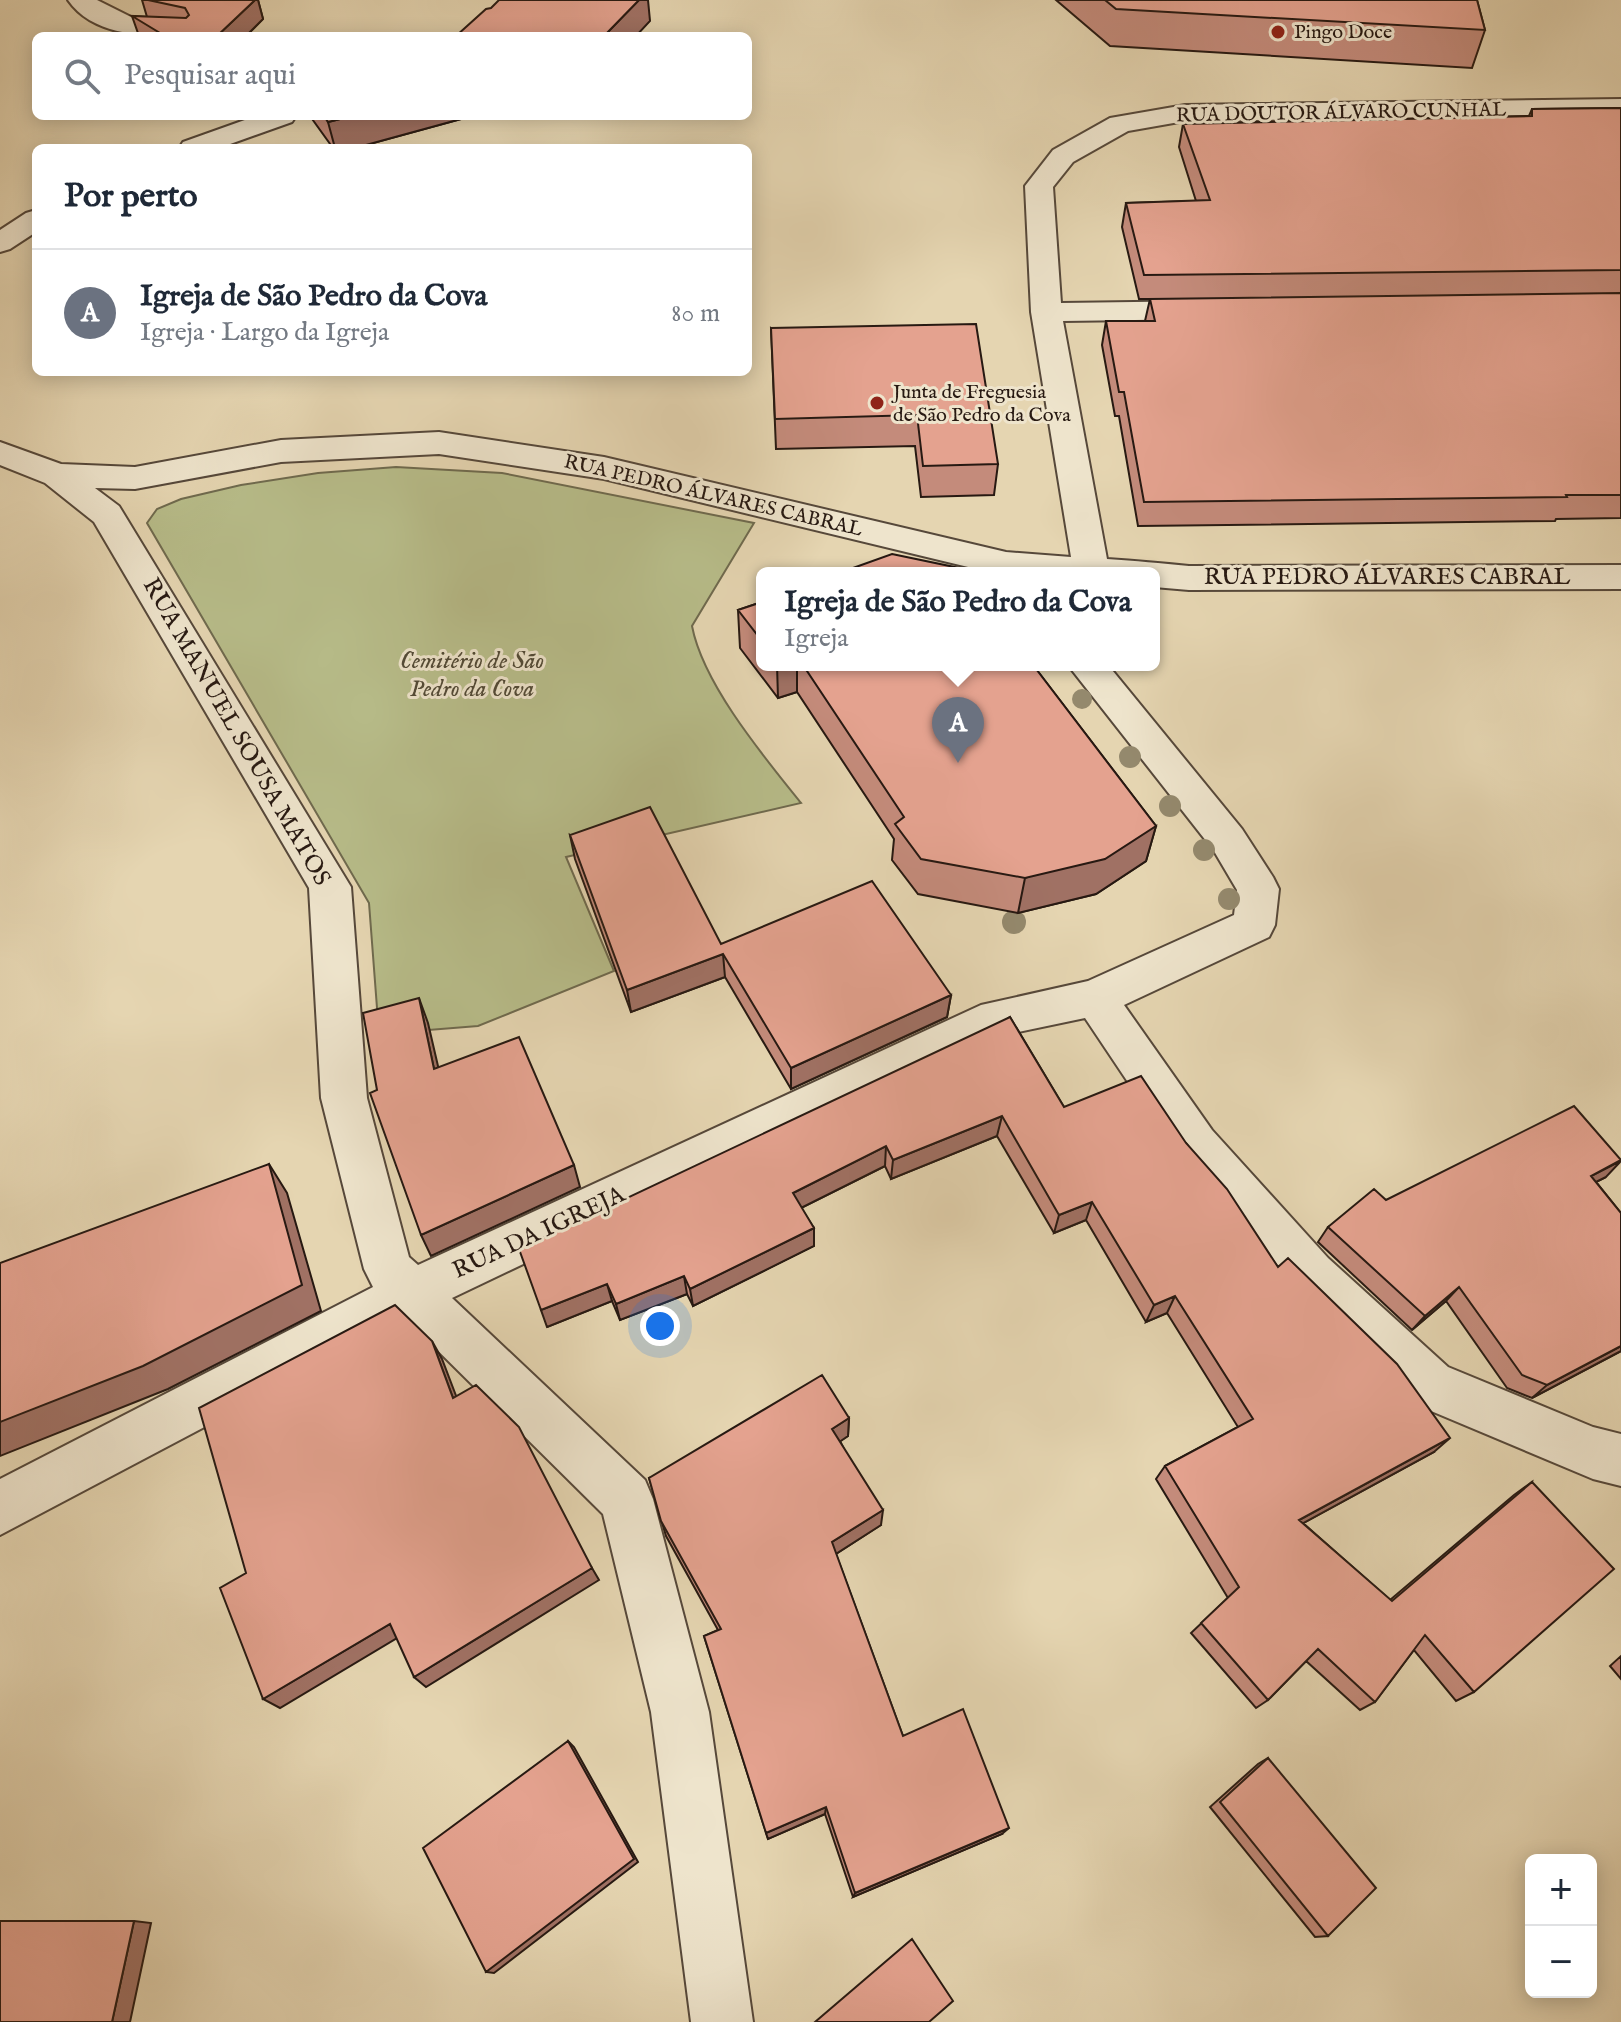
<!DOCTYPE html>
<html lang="pt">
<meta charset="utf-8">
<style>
:root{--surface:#fff;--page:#f6f6f7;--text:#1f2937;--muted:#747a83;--line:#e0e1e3;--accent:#8f2418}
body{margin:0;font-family:"IM FELL English",serif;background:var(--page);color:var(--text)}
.controls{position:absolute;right:24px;bottom:24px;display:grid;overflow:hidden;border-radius:12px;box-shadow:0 4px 20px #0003}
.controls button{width:72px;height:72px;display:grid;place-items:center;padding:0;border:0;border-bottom:2px solid var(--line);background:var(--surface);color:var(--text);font:40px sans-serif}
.you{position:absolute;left:660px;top:1326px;width:28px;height:28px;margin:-20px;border:6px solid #fff;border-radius:50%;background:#1a73e8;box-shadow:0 0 0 12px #1a73e833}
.badge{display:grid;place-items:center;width:52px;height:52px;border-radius:50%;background:var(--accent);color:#fff;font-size:26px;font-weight:700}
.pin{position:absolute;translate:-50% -66px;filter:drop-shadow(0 2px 4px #0008)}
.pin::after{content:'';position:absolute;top:42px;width:28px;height:24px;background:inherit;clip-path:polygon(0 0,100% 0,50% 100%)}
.popup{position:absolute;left:756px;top:567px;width:404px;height:104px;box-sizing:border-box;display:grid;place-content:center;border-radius:12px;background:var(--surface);filter:drop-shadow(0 2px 6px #0005);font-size:26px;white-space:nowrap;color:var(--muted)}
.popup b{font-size:30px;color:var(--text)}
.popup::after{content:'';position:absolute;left:50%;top:100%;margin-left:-16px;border:16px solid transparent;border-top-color:var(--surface)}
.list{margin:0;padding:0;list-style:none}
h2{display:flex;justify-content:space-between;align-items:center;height:104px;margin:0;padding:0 32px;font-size:34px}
h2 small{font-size:26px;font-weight:400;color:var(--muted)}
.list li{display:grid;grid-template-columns:52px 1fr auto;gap:24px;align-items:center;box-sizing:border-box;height:128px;padding:0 32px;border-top:2px solid var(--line)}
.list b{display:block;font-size:30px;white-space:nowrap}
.list p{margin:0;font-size:26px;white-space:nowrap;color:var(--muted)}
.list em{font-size:26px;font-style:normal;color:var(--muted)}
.icon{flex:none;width:44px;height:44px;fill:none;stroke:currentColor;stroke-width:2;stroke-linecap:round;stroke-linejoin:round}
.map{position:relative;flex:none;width:1621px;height:2022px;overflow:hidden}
.search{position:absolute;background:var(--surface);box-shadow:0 4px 20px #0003;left:32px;top:32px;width:720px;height:88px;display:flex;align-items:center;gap:20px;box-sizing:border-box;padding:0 28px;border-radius:12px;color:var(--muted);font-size:30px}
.panel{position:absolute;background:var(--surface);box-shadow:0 4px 20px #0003;left:32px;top:144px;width:720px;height:232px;border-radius:12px}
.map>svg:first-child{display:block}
</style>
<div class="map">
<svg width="1621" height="2022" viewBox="0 0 1621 2022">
<rect width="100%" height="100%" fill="#e5d5b1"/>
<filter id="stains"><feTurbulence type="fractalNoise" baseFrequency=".0025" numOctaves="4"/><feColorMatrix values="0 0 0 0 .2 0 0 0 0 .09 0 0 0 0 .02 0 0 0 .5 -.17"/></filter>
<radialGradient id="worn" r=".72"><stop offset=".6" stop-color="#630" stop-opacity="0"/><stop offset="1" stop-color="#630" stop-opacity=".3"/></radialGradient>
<!-- green -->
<path fill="#b7bc89" stroke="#6f6a4e" stroke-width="2" d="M396,467L502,473L754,523L692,626C703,684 764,757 801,803L566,857L614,971L478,1026L379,1034L369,903L147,523L157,509L181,499L241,485L318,473Z"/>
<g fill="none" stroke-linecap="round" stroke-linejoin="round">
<defs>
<path id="minor" d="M68,0H97L137,20L189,31L193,36C152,36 95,39 68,0Z
M1621,99V115L1185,121L1128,131L1073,162L1053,187L1061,303L1207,301L1218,303L1222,310L1218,317L1207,319L1063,321L1107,559C1136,561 1160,563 1189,566L1621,565V589L1189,590L1154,587V573H993L604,479L439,454L281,462L135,489L95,488L119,506L351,887L367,1098L409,1257L418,1265L981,1005L1088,981L1234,915L1237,890L1214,851L1068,665H1108L1242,829L1273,877L1279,889L1275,925L1269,937L1124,1005L1212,1130L1328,1258L1448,1367L1593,1427L1621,1434V1486L1593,1479L1412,1403L1294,1290L1180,1160L1085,1018L1004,1035L452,1298L645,1480L653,1499L709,1712L753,2022H691L651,1712L603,1514L407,1320L0,1535V1479L373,1287L364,1269L321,1098L309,888L94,522L45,483L0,465V442L61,464L135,467L281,440L439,432L604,457L1006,552L1071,557L1031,312L1025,186L1053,150L1110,118L1185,105Z
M256,116H296L292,122L219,148H179L183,142Z
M36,210V232L10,249L0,252V230L26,213Z"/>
</defs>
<!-- minor casing -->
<use href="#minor" stroke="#56483a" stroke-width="4"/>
<!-- minor -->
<use href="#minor" fill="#eee4cc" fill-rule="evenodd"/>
</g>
<!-- trees -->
<g fill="#94896d">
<circle cx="1082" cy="699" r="10"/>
<circle cx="1130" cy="757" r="11"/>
<circle cx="1170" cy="806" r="11"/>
<circle cx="1204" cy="850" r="11"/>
<circle cx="1229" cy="899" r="11"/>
<circle cx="1014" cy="922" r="12"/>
</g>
<!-- wall -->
<path fill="#c48b7b" stroke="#271912" stroke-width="2" d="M142,0H258L263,19L246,36H139L132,16L147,17Z
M1056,0H1477L1485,30L1472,68L1110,46Z
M1621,108V518L1556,519L1555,521L1138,526L1119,416H1115L1102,345L1106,321H1145L1150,299H1154H1139L1122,227L1126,203L1196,201L1179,147L1183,124L1529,116L1532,109Z
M310,116H472L355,148H333Z
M771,328L998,464L994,495L921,497L915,446L776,449Z
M762,602V665H1033L1156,826L1146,861L1096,894L1018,913L918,894L892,860L894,839L797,692L778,698L740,648L738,610Z
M570,835L721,944L951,995L947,1017L791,1089L725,977L631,1012L575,859Z
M1010,1017L1064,1107L1186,1143L1278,1267L1434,1452L1303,1523L1390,1600L1514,1495L1532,1482L1474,1692L1456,1701L1414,1650L1375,1702L1360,1710L1306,1661L1268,1700L1256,1708L1191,1633L1228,1598L1156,1479L1165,1466L1238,1427L1167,1313L1146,1322L1086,1220L1054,1233L997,1136L891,1179L885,1166L801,1208L814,1228V1246L693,1306L687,1294L620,1320L612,1301L547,1327Z
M1606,1177L1596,1182L1621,1213V1351L1532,1398L1507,1388L1446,1301L1412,1330L1318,1242L1328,1227L1386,1200Z
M849,1418L848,1436L840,1441L881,1525L836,1554L903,1736L1002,1834L853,1897L825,1814L768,1839L704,1636L718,1630L666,1536L649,1478Z
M1621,1656V1679L1610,1666Z
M1268,1758L1328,1936L1315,1937L1210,1807L1258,1764Z"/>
<!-- shaded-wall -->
<path fill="#a07164" stroke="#271912" stroke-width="2" d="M255,0H258L263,19L246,36H217Z
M639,0H648L650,21L636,36H604Z
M352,116H472L355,148H335L328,122Z
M777,665H797V692L778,698Z
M1156,826L1146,861L1096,894L1018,913L1025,878Z
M723,954L725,977L631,1012L627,990Z
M951,995L947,1017L791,1089V1068Z
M419,998L428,1023L444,1092L434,1069Z
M1002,1116L997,1136L891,1179L893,1160Z
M886,1146L885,1166L793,1212V1193Z
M1621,1161L1606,1177L1576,1192L1591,1176Z
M269,1164L287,1193L321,1311L168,1389L0,1456V1422Z
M574,1165L580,1187L431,1256L421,1235Z
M1092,1202L1086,1220L1054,1233L1059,1215Z
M814,1228V1246L693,1306L690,1289Z
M684,1276L687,1294L620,1320L616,1304Z
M607,1284L612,1301L547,1327L541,1310Z
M1459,1287L1446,1301L1412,1330L1425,1316Z
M1175,1296L1167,1313L1146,1322L1154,1305Z
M432,1341L442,1359L463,1414L453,1398Z
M1621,1346V1351L1532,1398L1547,1385Z
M849,1418L848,1436L832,1447V1429Z
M1450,1438L1434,1452L1287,1532L1299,1520Z
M883,1510L881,1525L831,1557L832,1542Z
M592,1568L599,1580L426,1687L414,1677Z
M390,1624L402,1635L280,1708L263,1699Z
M568,1741L574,1747L638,1862L494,1973L486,1972Z
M826,1807L825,1814L768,1839L766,1833Z
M1009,1828L1002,1834L853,1897L855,1893Z
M134,1921L151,1923L130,2022H112Z"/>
<!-- building -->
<path fill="#e4a28f" stroke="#271912" stroke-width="2" d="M148,0H255L217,36H165L132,16L186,18L189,15L185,8Z
M499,0H639L604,36H456L486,9L491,8Z
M1105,0H1477L1485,30L1116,9Z
M1621,108V270L1144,275L1126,203L1210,200L1183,124L1532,116V109Z
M324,116H352L328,122Z
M1621,293V495H1566L1567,497L1144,502L1124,392H1119L1106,321H1155L1150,299Z
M976,324L998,464L923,466L917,415L775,419L771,328Z
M892,554L959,568L963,573H839Z
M762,602V641L738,610Z
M803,665H1033L1156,826L1105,859L1025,878L921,859L895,824L904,817Z
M650,807L721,944L872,881L951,995L791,1068L723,954L627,990L570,835Z
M419,998L434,1069L519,1037L574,1165L421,1235L370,1093L377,1090L363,1013Z
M1010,1017L1064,1107L1141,1076L1186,1143L1227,1189L1278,1267L1288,1258L1397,1364L1450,1438L1299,1520L1392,1601L1532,1482L1614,1569L1474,1692L1425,1635L1375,1702L1318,1649L1268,1700L1201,1623L1239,1587L1165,1466L1253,1419L1175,1296L1154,1305L1092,1202L1059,1215L1002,1116L893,1160L886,1146L793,1193L814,1228L690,1289L684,1276L616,1304L607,1284L541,1310L519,1249Z
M1574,1106L1621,1160L1591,1176L1621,1213V1346L1547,1385L1522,1375L1459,1287L1425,1316L1328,1227L1374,1189L1386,1200Z
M269,1164L302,1285L143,1366L0,1422V1263Z
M395,1305L432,1341L453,1398L476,1385L519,1427L592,1568L414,1677L390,1624L263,1699L220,1588L246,1573L199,1408Z
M822,1375L849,1418L832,1429L883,1510L832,1542L903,1736L963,1709L1009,1828L855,1893L826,1807L766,1833L704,1636L721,1629L661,1521L649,1478Z
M568,1741L634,1859L486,1972L423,1848Z
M1268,1758L1376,1888L1328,1936L1220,1802Z
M0,1921H134L112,2022H0Z
M912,1939L953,2001L929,2022H815Z"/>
<!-- markers -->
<g fill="#8f2418" stroke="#eee4cc" stroke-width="3">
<circle cx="1278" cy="32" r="8"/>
<circle cx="877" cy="403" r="8"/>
</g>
<g text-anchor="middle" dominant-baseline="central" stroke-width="6" stroke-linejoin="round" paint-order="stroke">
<!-- far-poi labels -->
<g font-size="20" fill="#271912" stroke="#eee4cc" text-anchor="start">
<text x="1294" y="32">Pingo Doce</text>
<text x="893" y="392">Junta de Freguesia<tspan x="893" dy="23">de São Pedro da Cova</tspan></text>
</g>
<!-- far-street labels -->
<g font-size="20" fill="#271912" stroke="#eee4cc">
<text transform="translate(1341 113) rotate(-1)">RUA DOUTOR ÁLVARO CUNHAL</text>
<text transform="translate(713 496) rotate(13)">RUA PEDRO ÁLVARES CABRAL</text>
</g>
<!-- street labels -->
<g font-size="24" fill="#271912" stroke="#eee4cc">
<text x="1387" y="577">RUA PEDRO ÁLVARES CABRAL</text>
<text transform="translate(236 732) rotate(60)">RUA MANUEL SOUSA MATOS</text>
<text transform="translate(539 1233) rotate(-25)">RUA DA IGREJA</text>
</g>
<!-- park labels -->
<g font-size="24" font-style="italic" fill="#524a36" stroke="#eee4cc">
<text x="472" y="661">Cemitério de São<tspan x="472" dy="28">Pedro da Cova</tspan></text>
</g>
</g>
<rect width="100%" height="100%" filter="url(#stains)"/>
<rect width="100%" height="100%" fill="url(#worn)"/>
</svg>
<div class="controls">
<button>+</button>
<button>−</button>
</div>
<div class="you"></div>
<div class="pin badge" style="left:958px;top:763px;background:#6b7280">A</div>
<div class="popup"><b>Igreja de São Pedro da Cova</b>Igreja</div>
<div class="search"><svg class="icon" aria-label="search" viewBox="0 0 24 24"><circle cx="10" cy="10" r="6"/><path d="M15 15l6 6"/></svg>Pesquisar aqui</div>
<section class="panel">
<h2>Por perto<small></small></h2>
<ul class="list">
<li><span class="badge" style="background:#6b7280">A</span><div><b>Igreja de São Pedro da Cova</b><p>Igreja · Largo da Igreja</p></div><em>80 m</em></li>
</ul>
</section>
</div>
